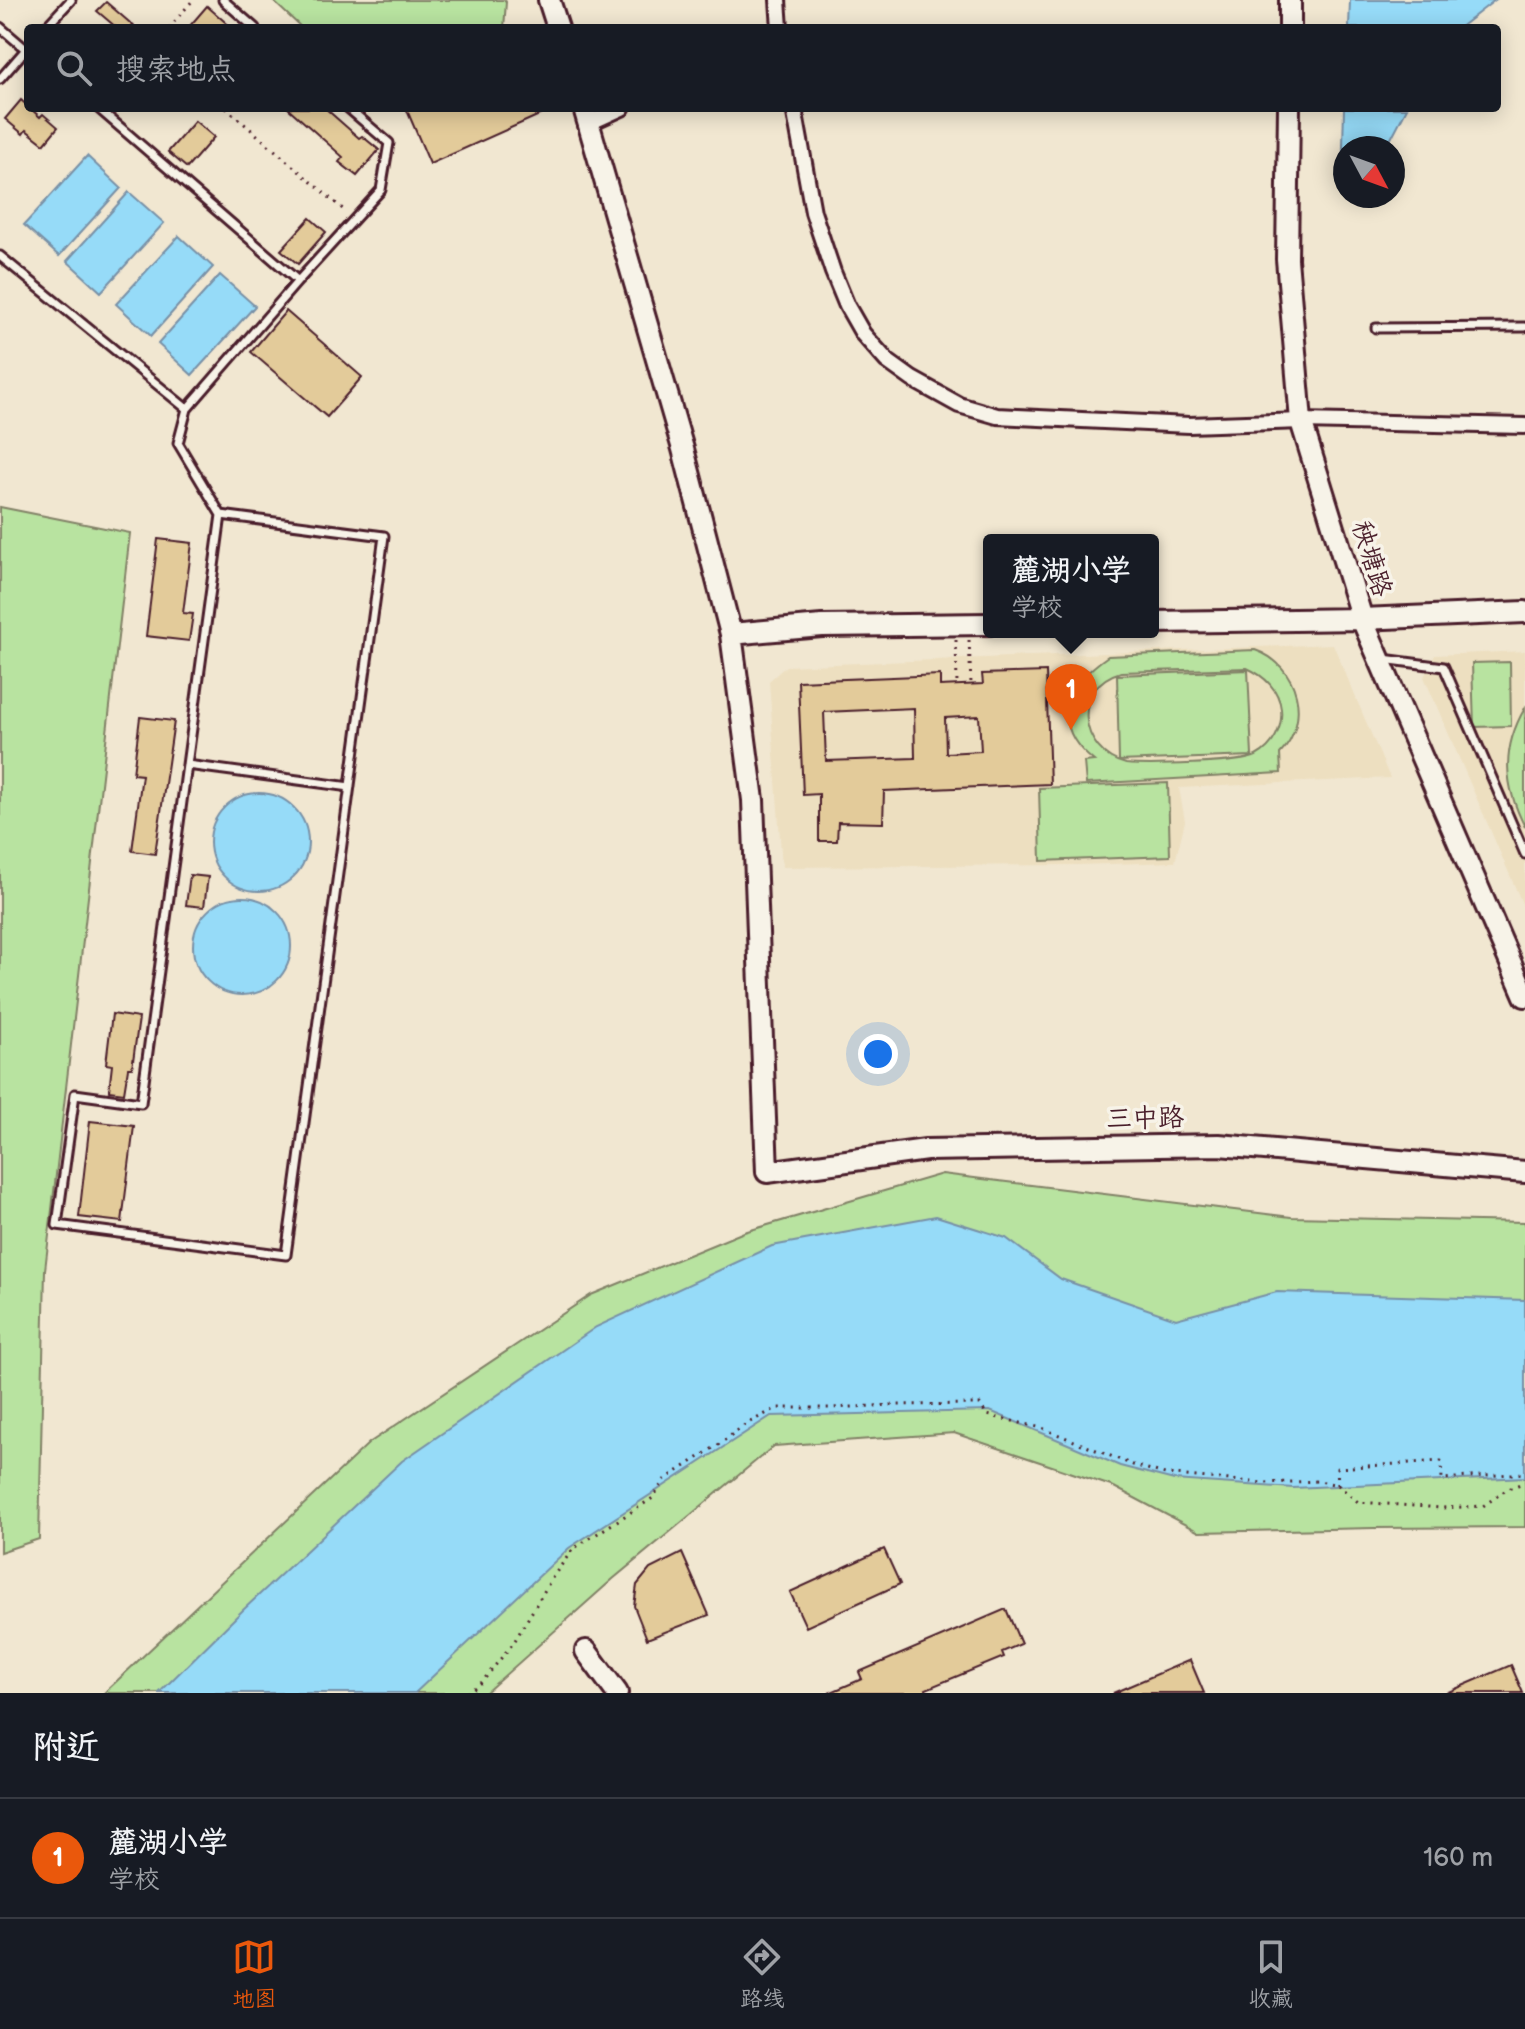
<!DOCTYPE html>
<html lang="zh">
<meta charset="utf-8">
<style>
:root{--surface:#171b24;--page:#20242c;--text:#f1f3f6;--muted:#9ea1a6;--line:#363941;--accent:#ea580c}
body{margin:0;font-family:"Balsamiq Sans","LXGW WenKai TC",sans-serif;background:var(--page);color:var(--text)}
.compass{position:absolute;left:1333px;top:136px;width:72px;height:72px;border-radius:50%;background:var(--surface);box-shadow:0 4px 20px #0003;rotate:131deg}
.you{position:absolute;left:878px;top:1054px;width:28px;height:28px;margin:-20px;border:6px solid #fff;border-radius:50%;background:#1a73e8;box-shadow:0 0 0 12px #1a73e833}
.badge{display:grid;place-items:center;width:52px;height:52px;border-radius:50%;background:var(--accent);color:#fff;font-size:26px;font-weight:700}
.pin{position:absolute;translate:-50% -66px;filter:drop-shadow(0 2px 4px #0008)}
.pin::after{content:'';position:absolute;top:42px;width:28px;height:24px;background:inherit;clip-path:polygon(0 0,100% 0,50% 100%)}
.popup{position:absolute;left:983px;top:534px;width:176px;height:104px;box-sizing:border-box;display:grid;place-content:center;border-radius:8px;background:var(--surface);filter:drop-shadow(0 2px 6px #0005);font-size:26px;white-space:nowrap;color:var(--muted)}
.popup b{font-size:30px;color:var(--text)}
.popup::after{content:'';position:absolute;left:50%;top:100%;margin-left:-16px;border:16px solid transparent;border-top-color:var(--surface)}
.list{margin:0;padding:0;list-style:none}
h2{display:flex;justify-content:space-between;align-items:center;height:104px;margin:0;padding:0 32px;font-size:34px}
h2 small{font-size:26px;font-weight:400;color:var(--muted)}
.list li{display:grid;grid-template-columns:52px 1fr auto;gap:24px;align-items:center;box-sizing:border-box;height:120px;padding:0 32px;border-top:2px solid var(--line)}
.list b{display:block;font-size:30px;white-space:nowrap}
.list p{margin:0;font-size:26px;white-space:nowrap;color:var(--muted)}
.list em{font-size:26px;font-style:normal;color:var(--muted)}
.icon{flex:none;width:44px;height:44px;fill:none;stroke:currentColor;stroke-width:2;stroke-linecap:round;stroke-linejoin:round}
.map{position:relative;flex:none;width:1525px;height:1693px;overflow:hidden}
.search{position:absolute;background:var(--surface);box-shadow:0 4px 20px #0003;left:24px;right:24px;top:24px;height:88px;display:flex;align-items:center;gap:20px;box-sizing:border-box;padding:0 28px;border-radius:8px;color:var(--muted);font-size:30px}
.sheet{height:224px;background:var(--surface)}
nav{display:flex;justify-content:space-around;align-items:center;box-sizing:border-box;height:112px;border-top:2px solid var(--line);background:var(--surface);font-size:22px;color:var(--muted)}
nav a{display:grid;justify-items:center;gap:4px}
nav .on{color:var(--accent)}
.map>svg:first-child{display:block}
</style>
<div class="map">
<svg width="1525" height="1693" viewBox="0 0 1525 1693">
<rect width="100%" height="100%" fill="#f1e7d1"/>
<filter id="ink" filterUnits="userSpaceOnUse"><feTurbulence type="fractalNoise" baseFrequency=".0125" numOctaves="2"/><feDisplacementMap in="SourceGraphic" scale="16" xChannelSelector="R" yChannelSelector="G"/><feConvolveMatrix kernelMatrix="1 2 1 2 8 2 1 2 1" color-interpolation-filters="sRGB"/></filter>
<g filter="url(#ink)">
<!-- built -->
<path fill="#eddfc0" d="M1333,644L1390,778L1179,788L1185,821L1175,862L1077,865L782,867L769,681L786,666Z
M1525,651V910L1424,677L1435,655Z"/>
<!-- green -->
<path fill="#b8e3a0" stroke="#818166" stroke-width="2" fill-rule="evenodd" d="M272,0H505L506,2L504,28H302Z
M0,507L130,533L45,1270L39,1539L0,1552Z
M1255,650C1299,665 1312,721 1280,754L1281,773L1086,784L1084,762L1094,761C1048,725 1067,684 1108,656ZM1247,668C1265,676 1279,690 1281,709C1283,728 1273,747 1256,756C1241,764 1147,766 1126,764C1078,752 1071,686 1121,672Z
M1510,662L1511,726L1474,727L1472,663Z
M1248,670L1252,756L1119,761L1117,675Z
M1525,708V827C1504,786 1501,749 1525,708Z
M1168,783L1170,856L1041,861L1039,788Z
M942,1174L1291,1217L1525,1222V1527L1374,1528L1199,1532L1114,1487L954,1433L774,1446L613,1579L485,1693H104L369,1443L591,1295L744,1232Z"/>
<!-- water -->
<path fill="#96dbf8" stroke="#7890a6" stroke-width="2" d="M1350,0H1495L1459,28H1349Z
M1344,108H1407L1386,148H1345V185H1342Z
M87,156L121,188L59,256L24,225Z
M129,192L164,223L101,292L67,261Z
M179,236L213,267L151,336L116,304Z
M220,275L255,306L192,375L158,344Z
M210 842a49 49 0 1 1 98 0a49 49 0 1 1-98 0Z
M193 946a49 49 0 1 1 98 0a49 49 0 1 1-98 0Z
M936,1216L1006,1238L1061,1279L1176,1319L1277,1292L1525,1300V1477L1293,1488L1174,1480L1120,1466L990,1411L771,1416L569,1548L415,1693H159L242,1611L402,1461L596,1327L772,1246Z"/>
<!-- building -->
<path fill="#e3cb9a" stroke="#4a1f2b" stroke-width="2" fill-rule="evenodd" d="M106,2L136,28H117L97,11Z
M207,6L232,28H188Z
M21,100L40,117L43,114L58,127L44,144L26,130L23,134L5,119Z
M288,108H325L359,138L362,136L379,150L357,176L339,162L343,157Z
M406,108H555L430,164Z
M195,121L214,137L187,168L168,152Z
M310,218L326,232L298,264L281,250Z
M286,311L362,377L327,417L251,352Z
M158,539L192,543L183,613L193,614L189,641L146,636Z
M1046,672L1050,784L884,791L883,823L838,822L837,841H819V794L803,795L798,681L940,675V686L983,684L982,674ZM914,708L915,758L826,761L824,712ZM979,716L981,751L946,753L945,718Z
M140,717L174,721L155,854L132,851L142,775L133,774Z
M190,875L208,877L204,907L186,905Z
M112,1014L139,1018L132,1068H128L124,1093L109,1091L112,1065L106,1064Z
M90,1121L134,1126L122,1222L79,1217Z
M884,1549L900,1584L806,1627L790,1592Z
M682,1553L709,1615L647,1639L634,1606L637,1585L650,1569Z
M1006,1609L1021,1644L1002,1652L1004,1657L926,1689L927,1693H829L862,1679L859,1672Z
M1190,1660L1204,1693H1113Z
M1511,1665L1523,1693H1446Z"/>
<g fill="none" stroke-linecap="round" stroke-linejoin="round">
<defs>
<path id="lane" d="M223,0L255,28
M0,27L28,51
M45,28L71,0
M0,79L28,47
M98,108L298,281
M0,256L187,409L298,281L381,190L389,143L348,108
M1376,328L1525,327
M187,409L178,443L221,515L141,1103L75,1094L57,1225L286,1255L384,536L221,515
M1383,659L1444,667L1525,854
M187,765L350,787"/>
<path id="street" d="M778,0L780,28
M794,108L813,212L833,272L847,306L863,334L887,361L912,379L959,405L997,416L1189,425L1301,421L1525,426
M589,123L622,108"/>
<path id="secondary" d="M549,0L558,28
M1290,28V0
M584,108L683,449L731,634L753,800L767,1172L926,1150L1219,1145L1525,1172
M1289,108L1287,259L1301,421L1362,619L1525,996
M1153,622L1362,619L1525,612
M731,634L822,626L989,624
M586,1651L617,1693"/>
</defs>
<!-- lane casing -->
<use href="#lane" stroke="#4a1f2b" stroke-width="13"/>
<!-- street casing -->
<use href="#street" stroke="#4a1f2b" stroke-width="20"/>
<!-- secondary casing -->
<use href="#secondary" stroke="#4a1f2b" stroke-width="26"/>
<!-- path -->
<path stroke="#4a1f2b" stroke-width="3" stroke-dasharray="2 6" stroke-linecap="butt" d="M169,28L193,0
M226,108L345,211
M956,640L957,685
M969,640L971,684
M1338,1485L1337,1468L1441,1461L1442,1479L1525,1473
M467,1693L482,1682L514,1642L552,1578L573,1549L653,1498L664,1480L718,1445L746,1424L777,1408H830L894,1405L980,1404L987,1415L1042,1428L1133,1465L1165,1474L1263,1483L1319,1481L1338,1485L1358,1502L1442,1508L1483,1506L1506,1490L1525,1482"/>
<!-- lane -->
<use href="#lane" stroke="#f7f3e8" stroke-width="7"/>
<!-- street -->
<use href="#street" stroke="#f7f3e8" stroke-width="14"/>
<!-- secondary -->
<use href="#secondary" stroke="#f7f3e8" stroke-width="20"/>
</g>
</g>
<g text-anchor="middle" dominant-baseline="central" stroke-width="7" stroke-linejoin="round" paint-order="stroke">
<!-- street labels -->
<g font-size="26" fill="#4a1f2b" stroke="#f7f3e8">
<text transform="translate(1371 559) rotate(73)">秧塘路</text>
<text transform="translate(1145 1119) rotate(-1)">三中路</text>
</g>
</g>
</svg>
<svg class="compass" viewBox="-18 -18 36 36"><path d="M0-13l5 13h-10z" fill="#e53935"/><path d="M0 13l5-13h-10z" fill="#9ea1a6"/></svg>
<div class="you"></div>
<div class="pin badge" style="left:1071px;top:730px">1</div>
<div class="popup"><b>麓湖小学</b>学校</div>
<div class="search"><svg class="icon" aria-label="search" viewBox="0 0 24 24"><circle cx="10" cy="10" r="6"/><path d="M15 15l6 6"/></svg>搜索地点</div>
</div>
<section class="sheet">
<h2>附近<small></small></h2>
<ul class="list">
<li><span class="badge">1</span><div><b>麓湖小学</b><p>学校</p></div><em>160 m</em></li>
</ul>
</section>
<nav>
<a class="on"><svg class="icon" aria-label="map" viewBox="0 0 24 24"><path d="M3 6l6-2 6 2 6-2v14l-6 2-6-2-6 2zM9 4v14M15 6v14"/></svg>地图</a>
<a><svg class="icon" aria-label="directions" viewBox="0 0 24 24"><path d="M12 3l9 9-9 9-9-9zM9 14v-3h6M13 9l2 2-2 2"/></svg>路线</a>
<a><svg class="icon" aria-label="saved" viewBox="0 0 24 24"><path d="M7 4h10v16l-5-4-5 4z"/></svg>收藏</a>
</nav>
